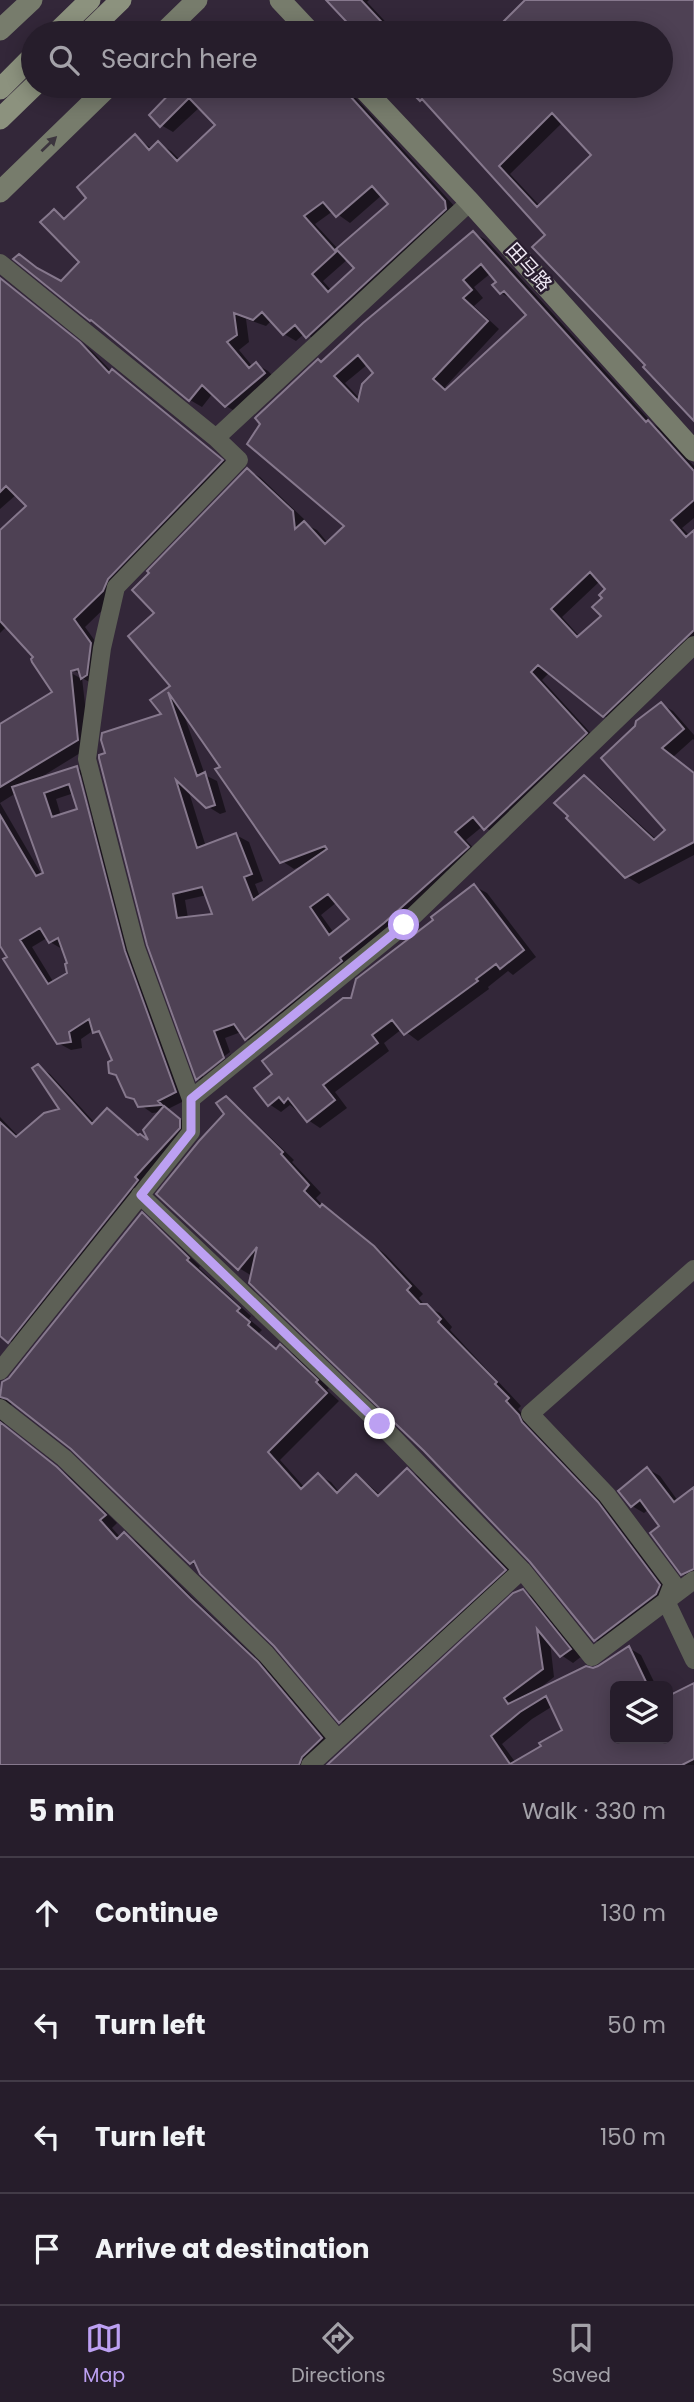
<!DOCTYPE html>
<meta charset="utf-8">
<style>
:root{--surface:#261d2b;--page:#2e2633;--text:#f1f3f6;--muted:#a4a2a9;--line:#423b47;--accent:#bca0f2}
body{margin:0;font-family:Poppins,"Noto Sans SC",sans-serif;background:var(--page);color:var(--text)}
.controls{position:absolute;right:21px;bottom:21px;display:grid;overflow:hidden;border-radius:10px;box-shadow:0 4px 18px #0003}
.controls button{width:63px;height:63px;display:grid;place-items:center;padding:0;border:0;border-bottom:2px solid var(--line);background:var(--surface);color:var(--text);font:35px sans-serif}
.stop{position:absolute;width:21px;height:21px;margin:-16px;border:5px solid #bca0f2;border-radius:50%;background:#fff}
.stop.end{background:#bca0f2;border-color:#fff;box-shadow:0 2px 7px #0008}
.list{margin:0;padding:0;list-style:none}
h2{display:flex;justify-content:space-between;align-items:center;height:91px;margin:0;padding:0 28px;font-size:30px}
h2 small{font-size:23px;font-weight:400;color:var(--muted)}
.list li{display:grid;grid-template-columns:46px 1fr auto;gap:21px;align-items:center;box-sizing:border-box;height:112px;padding:0 28px;border-top:2px solid var(--line)}
.list b{display:block;font-size:26px;white-space:nowrap}
.list em{font-size:23px;font-style:normal;color:var(--muted)}
.icon{flex:none;width:38px;height:38px;fill:none;stroke:currentColor;stroke-width:2;stroke-linecap:round;stroke-linejoin:round}
.map{position:relative;flex:none;width:694px;height:1765px;overflow:hidden}
.search{position:absolute;background:var(--surface);box-shadow:0 4px 18px #0003;left:21px;right:21px;top:21px;height:77px;display:flex;align-items:center;gap:18px;box-sizing:border-box;padding:0 24px;border-radius:38px;color:var(--muted);font-size:26px}
.sheet{height:539px;background:var(--surface)}
nav{display:flex;justify-content:space-around;align-items:center;box-sizing:border-box;height:98px;border-top:2px solid var(--line);background:var(--surface);font-size:19px;color:var(--muted)}
nav a{display:grid;justify-items:center;gap:4px}
nav .on{color:var(--accent)}
.map>svg:first-child{display:block}
</style>
<div class="map">
<svg width="694" height="1765" viewBox="0 0 694 1765">
<rect width="100%" height="100%" fill="#332739"/>
<!-- shadow -->
<path fill="#0007" fill-rule="evenodd" d="M328,0H369L367,2L396,33H359Z
M524,0H694V419L647,365L547,236L429,104L421,100L408,86H661V33H494L526,2ZM563,122L594,155L540,206L510,174Z
M179,86H345L457,209L320,343L305,333L296,341L284,334L272,320L266,326L246,319L249,342L239,350L253,367L256,364L268,371L277,380L238,413L226,406L213,393L202,407L190,400L19,256L62,283L82,262L54,211L67,219L89,198L135,136L152,149L158,143L171,151L180,160L217,125L200,107L173,132L161,125L151,115ZM382,195L390,204L338,249L315,224L333,211L350,223ZM348,259L357,268L332,291L323,281Z
M474,233L486,240L653,424L661,429L694,466V518L682,528L690,536L694,532V648L616,723L604,716L550,672L542,680L598,741L497,835L483,826L466,840L480,855L258,1046L246,1039L241,1032L225,1038L230,1052L203,1072V1077L231,1054L235,1065L210,1086L198,1079L149,944L164,715L153,701L173,686L156,613L247,470L260,477L305,520V524L317,530L328,543L347,526L322,363ZM491,273L499,282L501,293L513,300L529,315L447,390L445,387L499,329L474,306L483,298L474,287ZM368,364L376,373L360,399L345,383ZM600,581L607,589L604,598L603,617L580,637L562,617ZM184,715L223,767L282,861L294,869L305,865L260,897L255,884L263,881L249,842L236,835L206,847L188,789L207,806L220,814L226,812L217,781L205,775ZM207,895L215,915L188,918L185,900ZM337,902L351,919L334,933L321,915Z
M0,279L11,286L92,351L112,372L125,378L234,468L115,598L85,627L103,652L95,685L82,678L90,747L38,779L77,768L89,775L188,1099L168,1109L192,1128L21,1349L0,1333V1117L19,1137L62,1110L38,1066L50,1074L95,1123L107,1110L151,1143L161,1112L152,1113L128,1096L104,1037L94,1030L81,1039L82,1048L71,1050L58,1043L0,942V803L42,875L46,873L16,793L0,803V730L54,692L36,658L7,626L0,633V533L28,506L17,494L0,509ZM64,665L82,675V679L62,668ZM78,775H81L93,821L90,822ZM74,793L79,810L61,816L56,799ZM47,938L50,942L62,949L70,965V973L54,983L32,947Z
M661,704L673,711L694,735V740L693,739L673,757L694,772V855L639,884L626,876L584,778L597,785L657,840L667,830L603,758Z
M474,886L487,893L536,957L513,975L508,971L488,987L489,989L418,1041L402,1029L384,1043L389,1051L335,1092L347,1108L320,1128L308,1120L290,1105L281,1112L269,1104L274,1074Z
M226,1098L238,1106L294,1160L292,1162L321,1193L316,1198L324,1207L335,1213L386,1255L423,1294L419,1298L425,1306L440,1313L452,1327L450,1330L521,1406L518,1409L611,1511L672,1593L608,1647L595,1640L531,1561L252,1276L239,1268L158,1194L227,1115Z
M142,1214L154,1222L200,1266L199,1268L251,1316L249,1319L262,1330L259,1333L278,1349L280,1347L293,1354L329,1388L327,1390L339,1401L280,1460L305,1488L318,1475L331,1482L340,1493L356,1476L368,1484L381,1496L407,1470L420,1477L517,1577L353,1729L340,1721L275,1645L199,1567L191,1563L72,1448L15,1403L4,1407L1,1415L5,1425L69,1476L117,1523L112,1528L121,1538L125,1535L137,1542L202,1607L270,1671L334,1746L315,1765H0V1389Z
M648,1469L660,1476L678,1501L694,1489V1580L683,1574L662,1526L649,1509L644,1513L632,1506Z
M523,1591L535,1598L582,1656L573,1663L561,1655L550,1642L554,1677L536,1691L593,1670L629,1648L641,1655L656,1686H615V1739H668V1698L693,1686L694,1765H329L514,1595ZM553,1706L564,1731L516,1763L502,1744L532,1719Z"/>
<!-- building -->
<path fill="#4e4154" stroke="#86788d" stroke-width="2" fill-rule="evenodd" d="M326,0H361L392,33H357Z
M525,0H694V421L643,367L645,365L532,247L545,235L422,99L420,101L405,86H661V33H492ZM552,113L591,155L537,207L499,166Z
M177,86H341L445,201L446,209L306,338L295,325L283,335L262,312L253,320L234,313L237,335L227,342L249,368L256,362L265,373L225,407L202,385L189,401L91,320L90,321L13,259L19,254L37,268L61,281L79,262L40,222L50,213L54,209L64,219L86,198L77,187L135,134L149,150L158,141L177,161L215,125L189,98L160,127L149,115ZM372,186L388,204L336,249L354,268L328,292L312,274L336,252L304,216L323,202L336,217Z
M473,231L646,422L648,420L694,471V500L671,520L686,537L694,530V630L603,717L538,665L531,672L587,733L484,830L473,817L455,832L469,847L384,923L340,958L342,961L245,1040L234,1024L214,1031L224,1058L196,1080L147,945L99,758V755L105,753L101,740L102,733L161,714L150,700L170,686L128,636L154,613L132,590L149,573L147,571L247,468L293,511L295,529L304,521L325,544L344,526L247,444L260,424L255,418L318,359L321,362L363,323ZM481,264L496,282L492,285L500,294L504,291L526,315L445,390L433,379L488,321L463,298L472,290L463,280ZM358,355L373,373L362,384L358,401L334,376ZM590,572L605,589L599,595L602,598L592,607L601,616L577,637L551,609ZM168,692L220,767L215,769L280,863L325,846L327,849L253,900L244,877L252,874L236,833L197,848L176,780L206,808L215,805L205,772L197,776ZM202,887L212,914L177,918L173,894ZM328,894L349,919L329,935L310,907Z
M0,278L80,342L109,373L112,369L223,460L108,579L103,591L74,619L91,643L87,675L81,679L78,669L71,671L78,740L0,787V724L52,692L32,662L31,659L33,657L0,621V530L26,506L6,486L0,492Z
M661,702L684,729L662,748L694,773V842L625,878L566,818L568,816L554,803L584,775L654,840L665,830L601,758L635,726L636,721Z
M77,766L125,951L176,1092L158,1101L162,1105L138,1107L134,1099L126,1097L116,1075L109,1073L108,1062L112,1060L99,1031L93,1033L89,1019L69,1032L71,1042L57,1044L3,959L7,957L0,946V815L36,876L43,873L12,787ZM69,784L77,809L52,817L44,793ZM40,928L49,943L58,938L67,963L65,964L67,973L48,984L20,940Z
M474,884L524,950L500,969L496,964L476,979L478,981L404,1035L392,1020L372,1035L378,1043L323,1085L335,1100L307,1122L288,1098L284,1103L279,1097L268,1106L254,1088L272,1074L262,1061L343,998H351L356,979L433,920L431,917Z
M38,1064L92,1124L107,1108L138,1135L140,1134L148,1140L143,1130L164,1106L180,1119V1128L135,1177L138,1180L8,1343L0,1336V1122L16,1137L44,1113L59,1109L32,1068Z
M226,1096L283,1152L281,1154L309,1185L304,1191L320,1207L322,1204L374,1246L411,1286L407,1290L420,1304H427L441,1319L438,1322L497,1382L495,1384L509,1398L506,1401L519,1415L522,1422L598,1502L660,1585L656,1594L594,1641L530,1562L424,1451L249,1283L257,1247L238,1270L156,1194L199,1141L224,1114L216,1103Z
M142,1212L189,1258L187,1260L240,1308L237,1311L250,1322L248,1325L276,1349L280,1344L318,1380L316,1382L327,1393L268,1452L301,1489L318,1473L337,1493L356,1474L378,1496L407,1468L506,1570L339,1723L274,1646L200,1574L194,1561L190,1564L71,1449L7,1399L0,1397L2,1382L9,1378Z
M0,1422L57,1467L106,1515L100,1520L117,1539L124,1532L190,1598L258,1662L322,1738L302,1757L299,1765H0Z
M647,1467L674,1502L694,1487V1569L681,1575L650,1533L659,1526L640,1500L631,1507L618,1491Z
M523,1589L571,1649L560,1657L537,1629L543,1669L504,1698L508,1704L586,1666L593,1668L598,1666L629,1646L648,1686H615V1739H668V1696L694,1683V1759L682,1765H327L513,1593ZM546,1696L562,1730L539,1743L541,1746L510,1764L491,1736L520,1712Z"/>
<g fill="none" stroke-linecap="round" stroke-linejoin="round">
<!-- street -->
<path stroke="#5d6056" stroke-width="18" d="M0,263L216,438L470,202
M191,1099L404,925L694,645
M140,1195L380,1424L522,1570L592,1657L694,1580
M694,1269L530,1414L607,1495L673,1583L666,1601L694,1660
M0,1371L191,1132V1099L136,948L87,759L102,648L116,587L239,460L216,438
M0,1408L64,1458L266,1654L338,1739
M310,1765L522,1570"/>
<!-- secondary -->
<path stroke="#777c6c" stroke-width="21" d="M280,0L311,33
M0,30L32,0
M163,33L197,0
M361,86L470,202L694,451
M0,192L109,86"/>
<!-- primary -->
<path stroke="#8c927e" stroke-width="21" d="M56,33L90,0
M87,33L121,0
M0,89L33,56
M0,119L34,86"/>
</g>
<!-- one-way arrows -->
<defs><path id="oneway-solid" d="M-6-.8H1V-3.2L6.5 0L1 3.2V.8H-6Z" transform="scale(1.75)"/></defs>
<use fill="#3c353e" href="#oneway-solid" transform="translate(49 144) rotate(-44)"/>
<g fill="none" stroke-linecap="round" stroke-linejoin="round">
<!-- route -->
<path stroke="#bca0f2" stroke-width="9" d="M380,1424L141,1195L191,1132V1099L404,925"/>
</g>
<g text-anchor="middle" dominant-baseline="central" stroke-width="5" stroke-linejoin="round" paint-order="stroke">
<!-- street labels -->
<g font-size="19" fill="#eee7f3" stroke="#291d2f">
<text transform="translate(529 267) rotate(48)">田马路</text>
</g>
</g>
</svg>
<div class="controls">
<button><svg class="icon" aria-label="layers" viewBox="0 0 24 24"><path d="M12 4l9 5-9 5-9-5zM3 14l9 5 9-5"/></svg></button>
</div>
<div class="stop" style="left:404px;top:925px"></div>
<div class="stop end" style="left:380px;top:1424px"></div>
<div class="search"><svg class="icon" aria-label="search" viewBox="0 0 24 24"><circle cx="10" cy="10" r="6"/><path d="M15 15l6 6"/></svg>Search here</div>
</div>
<section class="sheet">
<h2>5 min<small>Walk · 330 m</small></h2>
<ul class="list">
<li><svg class="icon" aria-label="ahead" viewBox="0 0 24 24"><path d="M12 20V5M6 11l6-6 6 6"/></svg><div><b>Continue</b></div><em>130 m</em></li>
<li><svg class="icon" aria-label="left" viewBox="0 0 24 24"><path d="M17 20v-9H6M10 6l-5 5 5 5"/></svg><div><b>Turn left</b></div><em>50 m</em></li>
<li><svg class="icon" aria-label="left" viewBox="0 0 24 24"><path d="M17 20v-9H6M10 6l-5 5 5 5"/></svg><div><b>Turn left</b></div><em>150 m</em></li>
<li><svg class="icon" aria-label="arrive" viewBox="0 0 24 24"><path d="M6 21V4h12l-3 4 3 4H6"/></svg><div><b>Arrive at destination</b></div></li>
</ul>
</section>
<nav>
<a class="on"><svg class="icon" aria-label="map" viewBox="0 0 24 24"><path d="M3 6l6-2 6 2 6-2v14l-6 2-6-2-6 2zM9 4v14M15 6v14"/></svg>Map</a>
<a><svg class="icon" aria-label="directions" viewBox="0 0 24 24"><path d="M12 3l9 9-9 9-9-9zM9 14v-3h6M13 9l2 2-2 2"/></svg>Directions</a>
<a><svg class="icon" aria-label="saved" viewBox="0 0 24 24"><path d="M7 4h10v16l-5-4-5 4z"/></svg>Saved</a>
</nav>
